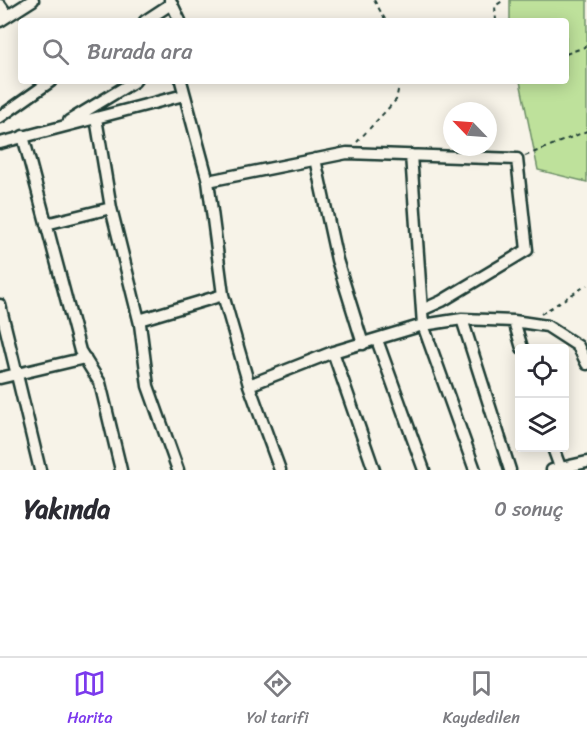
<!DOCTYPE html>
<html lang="tr">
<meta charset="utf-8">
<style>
:root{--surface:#fff;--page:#f2f2f3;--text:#2b2b33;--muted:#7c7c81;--line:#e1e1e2;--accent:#7c3aed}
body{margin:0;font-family:Sriracha,sans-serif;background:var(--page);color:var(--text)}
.controls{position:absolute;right:18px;bottom:18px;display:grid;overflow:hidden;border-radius:6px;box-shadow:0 3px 15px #0003}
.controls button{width:54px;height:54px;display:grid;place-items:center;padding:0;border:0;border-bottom:2px solid var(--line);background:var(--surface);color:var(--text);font:30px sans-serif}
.compass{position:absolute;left:443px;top:102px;width:54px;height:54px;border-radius:50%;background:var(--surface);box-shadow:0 3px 15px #0003;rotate:295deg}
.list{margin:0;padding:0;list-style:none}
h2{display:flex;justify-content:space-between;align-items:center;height:78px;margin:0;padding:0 24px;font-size:26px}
h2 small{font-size:20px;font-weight:400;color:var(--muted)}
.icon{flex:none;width:33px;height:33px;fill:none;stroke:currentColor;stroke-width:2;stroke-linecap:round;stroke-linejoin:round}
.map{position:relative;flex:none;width:587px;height:470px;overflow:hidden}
.search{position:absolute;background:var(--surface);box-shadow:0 3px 15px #0003;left:18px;right:18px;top:18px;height:66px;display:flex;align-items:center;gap:15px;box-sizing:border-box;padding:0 21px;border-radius:6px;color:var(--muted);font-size:22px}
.sheet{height:186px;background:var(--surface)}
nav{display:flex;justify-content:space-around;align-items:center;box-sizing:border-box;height:84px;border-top:2px solid var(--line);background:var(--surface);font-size:16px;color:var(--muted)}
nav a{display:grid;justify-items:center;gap:3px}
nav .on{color:var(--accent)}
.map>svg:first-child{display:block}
</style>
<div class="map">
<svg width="587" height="470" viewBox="0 0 587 470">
<rect width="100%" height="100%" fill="#f7f3e8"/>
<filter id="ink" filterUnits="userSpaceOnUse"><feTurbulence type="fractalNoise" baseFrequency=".0167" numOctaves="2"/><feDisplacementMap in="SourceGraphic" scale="12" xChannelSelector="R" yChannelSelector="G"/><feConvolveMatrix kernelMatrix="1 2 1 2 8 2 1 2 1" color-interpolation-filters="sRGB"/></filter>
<g filter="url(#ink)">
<!-- green -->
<path fill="#bee19b" stroke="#6e8f68" stroke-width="1.5" d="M510,0H587V182L538,170L520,81H566V21H510Z"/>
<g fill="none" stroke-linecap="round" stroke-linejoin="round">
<defs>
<path id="minor" d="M170,0L180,21
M0,5L8,16
M0,21L33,0
M145,21L171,4
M181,81L208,181L223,295L249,385L280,470
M0,117L51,81
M96,118L111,208L140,324L148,386L178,470
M69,121L135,81
M23,136L80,351L100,383L121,470
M0,143L184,95
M411,155L423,325L475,470
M315,159L337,260L363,344
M208,181L347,153L517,159L527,250L442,301L422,310
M46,224L111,208
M0,305L40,470
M462,319L510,470
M139,320L223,295
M514,321L522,348
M377,340L424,470
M333,352L374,470
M0,378L85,358
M249,385L333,352L423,325L462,319L514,321L547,326L578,346L587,364
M553,448L560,467
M552,470L587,462"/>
</defs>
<!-- minor casing -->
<use href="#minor" stroke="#1f3d34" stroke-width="15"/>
<!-- path -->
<path stroke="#1f3d34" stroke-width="2" stroke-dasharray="4.5 4.5" stroke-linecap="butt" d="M374,0L386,21
M496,21L495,6L504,0
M566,54L587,46
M357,142L396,100L400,81
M525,156L587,131
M541,314L587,285"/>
<!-- minor -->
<use href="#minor" stroke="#f7f3e8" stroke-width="10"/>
</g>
</g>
</svg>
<div class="controls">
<button><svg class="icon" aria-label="locate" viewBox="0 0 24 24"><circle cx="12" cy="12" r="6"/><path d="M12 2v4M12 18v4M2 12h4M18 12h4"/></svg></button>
<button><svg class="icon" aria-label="layers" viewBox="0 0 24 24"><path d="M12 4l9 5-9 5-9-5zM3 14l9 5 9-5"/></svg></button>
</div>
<svg class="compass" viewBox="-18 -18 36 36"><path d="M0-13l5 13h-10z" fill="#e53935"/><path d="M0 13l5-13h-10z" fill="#7c7c81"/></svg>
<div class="search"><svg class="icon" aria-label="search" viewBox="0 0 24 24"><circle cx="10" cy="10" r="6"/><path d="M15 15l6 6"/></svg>Burada ara</div>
</div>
<section class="sheet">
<h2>Yakında<small>0 sonuç</small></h2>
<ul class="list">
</ul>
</section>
<nav>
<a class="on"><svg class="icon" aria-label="map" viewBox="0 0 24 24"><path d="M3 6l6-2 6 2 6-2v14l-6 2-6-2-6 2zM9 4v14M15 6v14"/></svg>Harita</a>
<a><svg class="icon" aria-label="directions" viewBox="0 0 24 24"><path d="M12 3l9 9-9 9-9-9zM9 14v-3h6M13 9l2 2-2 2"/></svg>Yol tarifi</a>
<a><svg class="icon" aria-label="saved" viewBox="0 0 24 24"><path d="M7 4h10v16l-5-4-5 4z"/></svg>Kaydedilen</a>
</nav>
